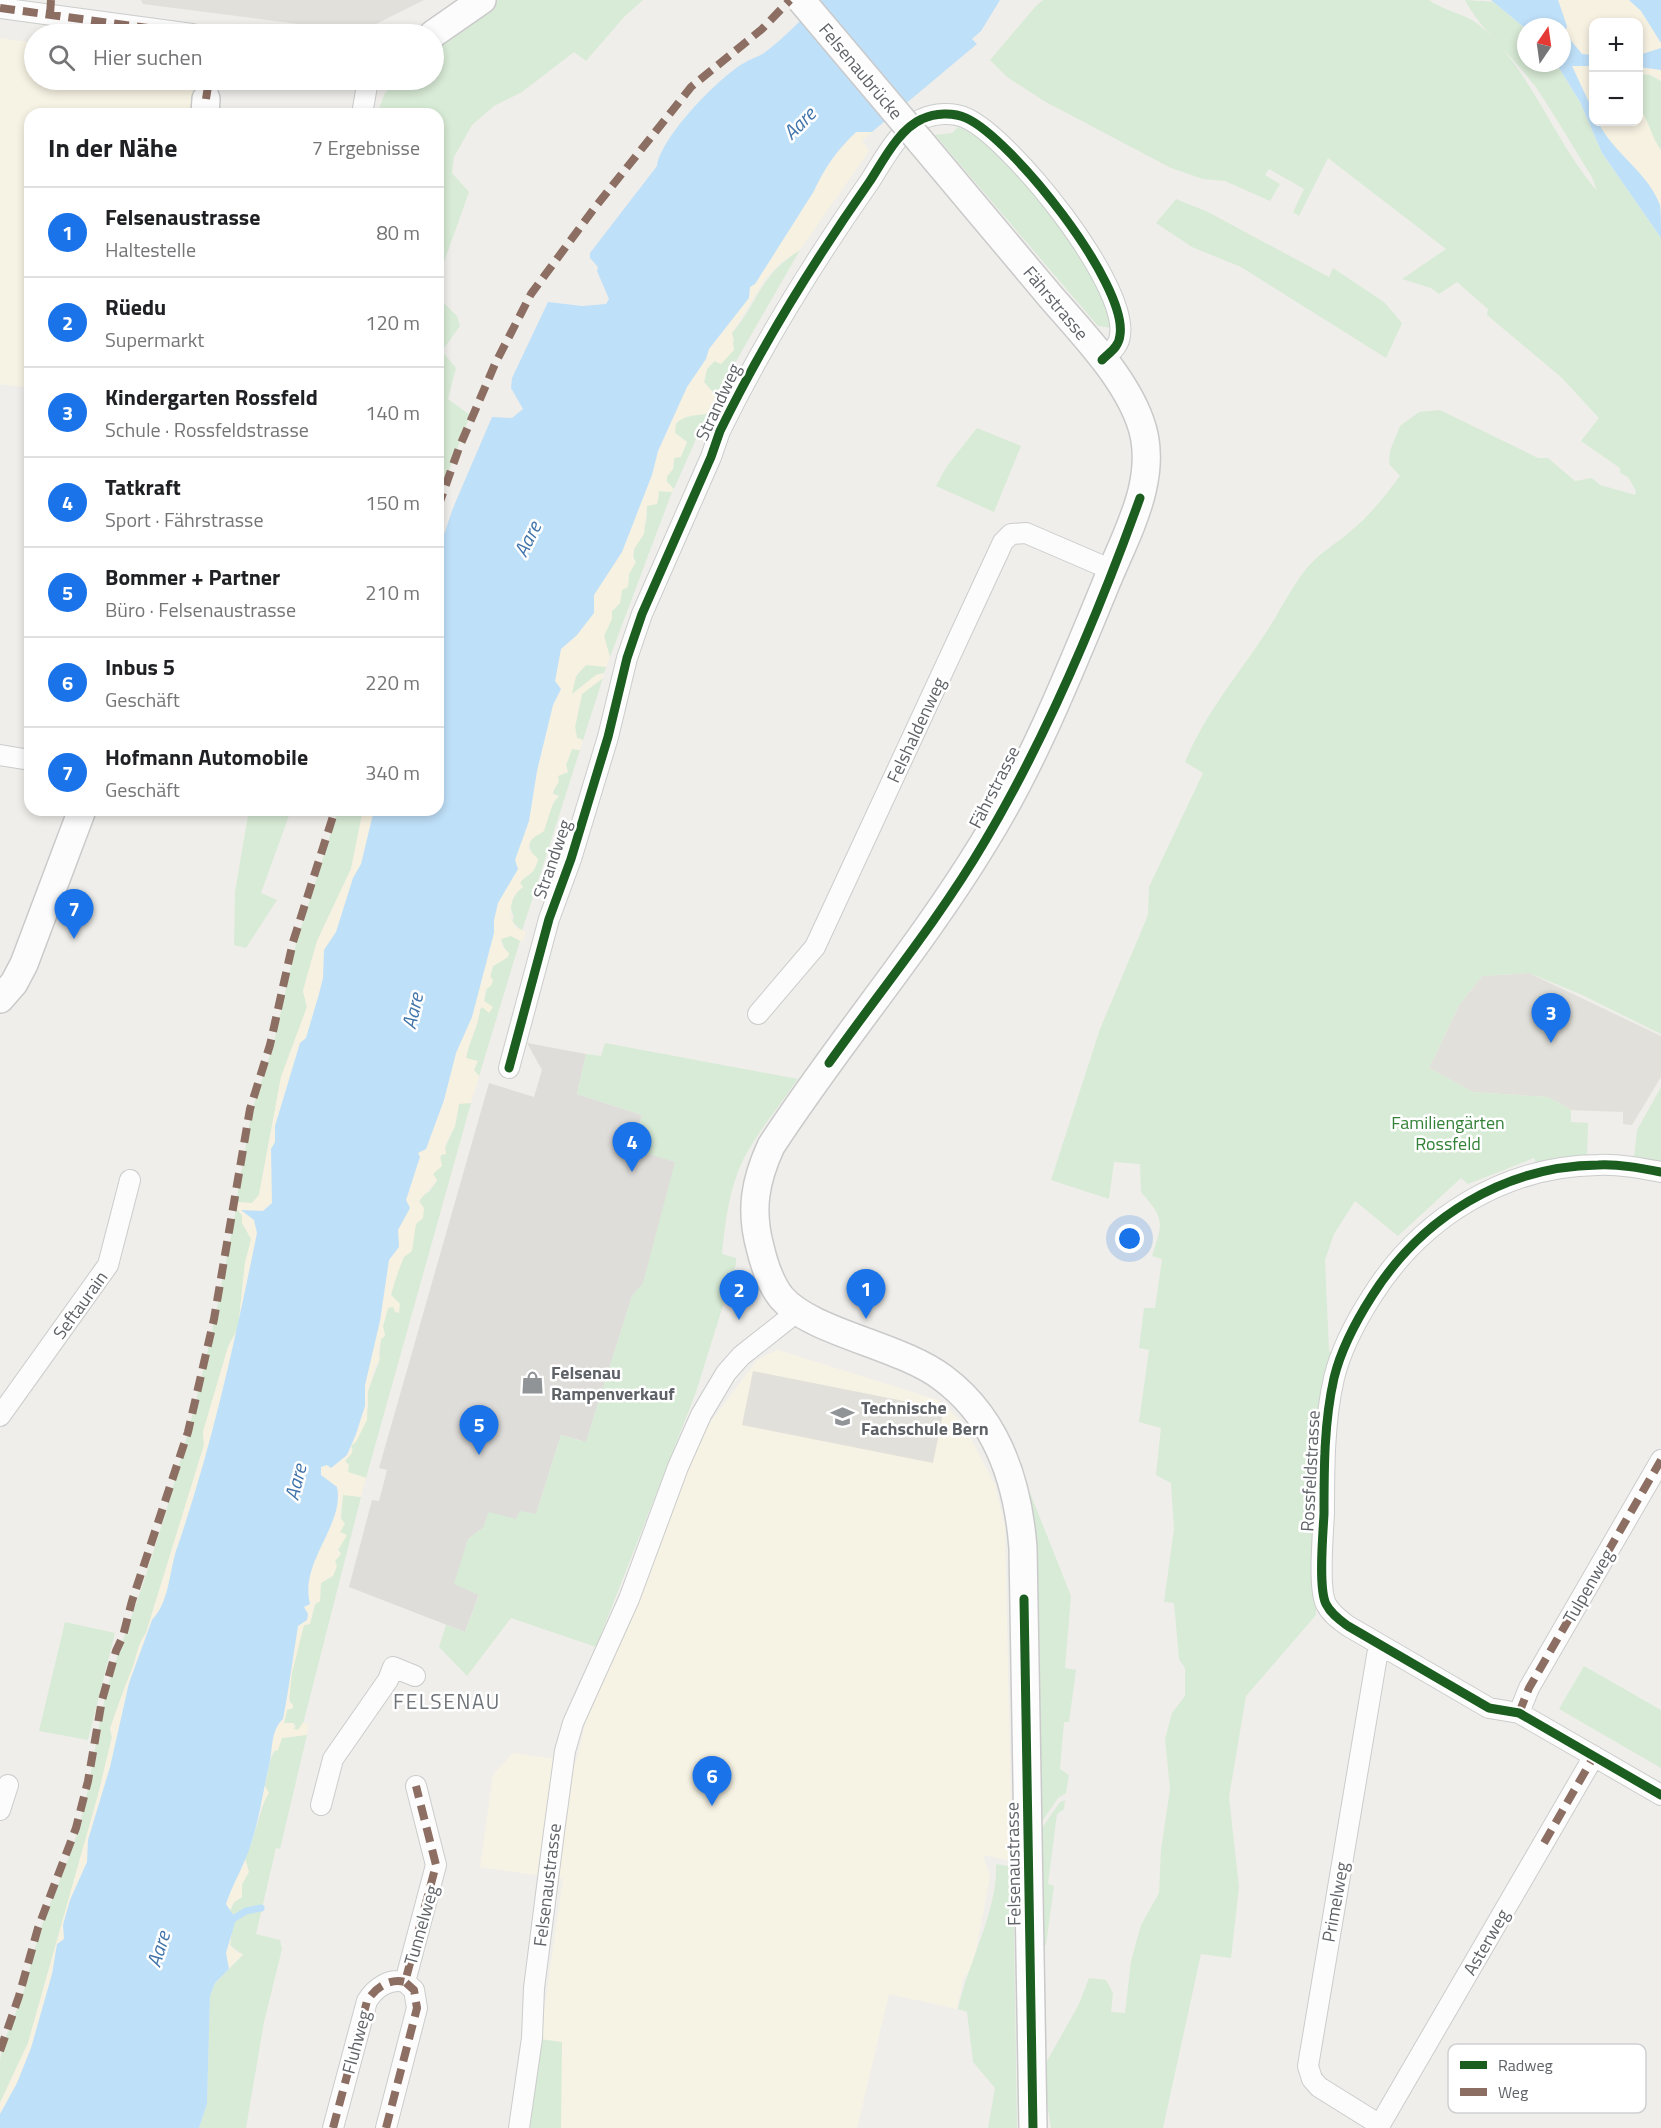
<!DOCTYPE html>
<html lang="de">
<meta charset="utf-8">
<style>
:root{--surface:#fff;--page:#f2f2f2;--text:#202124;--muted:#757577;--line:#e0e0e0;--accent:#1a73e8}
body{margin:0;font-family:"Titillium Web",sans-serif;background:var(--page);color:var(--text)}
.controls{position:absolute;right:18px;top:18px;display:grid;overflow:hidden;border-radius:12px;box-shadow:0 3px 9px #0003}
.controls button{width:54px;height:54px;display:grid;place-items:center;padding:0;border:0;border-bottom:2px solid var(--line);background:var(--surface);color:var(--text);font:30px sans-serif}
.compass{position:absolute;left:1517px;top:18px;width:54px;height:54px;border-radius:50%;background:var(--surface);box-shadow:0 3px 9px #0003;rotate:13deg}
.you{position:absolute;left:1130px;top:1239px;width:21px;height:21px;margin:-15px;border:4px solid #fff;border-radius:50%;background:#1a73e8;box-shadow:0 0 0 9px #1a73e833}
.badge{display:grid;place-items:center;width:39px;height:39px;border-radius:50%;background:var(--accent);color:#fff;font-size:20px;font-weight:700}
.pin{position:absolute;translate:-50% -50px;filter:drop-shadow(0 2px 3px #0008)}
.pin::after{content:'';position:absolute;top:32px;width:21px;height:18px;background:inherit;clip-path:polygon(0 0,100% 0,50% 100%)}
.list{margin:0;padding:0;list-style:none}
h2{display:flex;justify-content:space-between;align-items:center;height:78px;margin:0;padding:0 24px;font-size:26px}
h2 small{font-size:20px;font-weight:400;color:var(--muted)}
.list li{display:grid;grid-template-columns:39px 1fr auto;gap:18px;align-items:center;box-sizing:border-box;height:90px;padding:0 24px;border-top:2px solid var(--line)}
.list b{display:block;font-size:22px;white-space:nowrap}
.list p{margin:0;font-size:20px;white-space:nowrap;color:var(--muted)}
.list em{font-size:20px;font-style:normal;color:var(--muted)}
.icon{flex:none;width:33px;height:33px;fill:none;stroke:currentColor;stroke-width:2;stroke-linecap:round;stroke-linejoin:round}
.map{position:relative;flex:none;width:1661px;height:2128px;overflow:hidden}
.search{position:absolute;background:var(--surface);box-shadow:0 3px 9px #0003;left:24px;top:24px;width:420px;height:66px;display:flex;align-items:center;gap:15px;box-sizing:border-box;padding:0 21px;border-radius:33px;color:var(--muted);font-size:22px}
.panel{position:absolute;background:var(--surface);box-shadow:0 3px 9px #0003;left:24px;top:108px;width:420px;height:708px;border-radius:18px}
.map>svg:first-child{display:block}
</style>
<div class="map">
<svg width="1661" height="2128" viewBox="0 0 1661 2128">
<rect width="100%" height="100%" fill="#efeeea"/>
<!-- commercial -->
<path fill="#f7f3e4" d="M0,38L34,43V80H198L193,114H30V388L0,384Z
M778,1350L938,1400L962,1422L995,1485L1005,1527L1012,1861L983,1855L990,1877L973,1965L963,1979L957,2009L889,1994L857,2128H561V2102L540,2039L563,1879L480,1867L493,1775L513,1753L576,1762L590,1704L704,1431L758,1359Z"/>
<!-- industrial -->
<path fill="#dfddda" d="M527,1043L586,1054L577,1094L642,1115L633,1149L676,1162L643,1284L632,1296L586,1442L561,1435L536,1514L483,1528L468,1539L479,1594L465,1632L349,1587L372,1500L379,1501L387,1470L379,1468L489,1083L534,1097L542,1070Z"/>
<!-- education -->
<path fill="#e2e0da" d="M141,0H424L360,32L143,4Z
M1529,973L1661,1036V1077L1632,1125L1623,1124V1112L1571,1110L1548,1097L1473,1092L1429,1068L1459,1005L1482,976Z
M753,1371L944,1409L933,1463L742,1425Z"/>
<!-- green -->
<path fill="#d8ebd6" d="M498,0H643L624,17L586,61L574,52L522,92L494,106L472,125L454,157L452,173L469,192L438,279V114H377L385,93L399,80H434V49L469,27Z
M1043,0H1429C1444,11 1463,13 1478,24C1531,69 1553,140 1597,191L1592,177C1573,147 1555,115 1535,86C1515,59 1479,28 1465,0L1496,2L1526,29V63H1556L1580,102L1602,153L1661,238V1034L1580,994L1529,973L1482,976L1459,1005L1429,1068L1473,1092L1548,1097L1571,1110V1122L1588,1123L1587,1157L1536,1163L1534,1158L1468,1184L1461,1178L1398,1236L1355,1201L1334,1234L1325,1260L1329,1351L1332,1353L1316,1481V1615L1246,1696L1229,1797L1239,1887L1231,1958L1201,1954L1163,2128H1051L1045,2091L1047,2061L1079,2004L1089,1978L1106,1980L1113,1993L1111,2012L1125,2013L1131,1961L1141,1925L1159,1893L1161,1850L1170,1789L1165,1739L1172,1713L1185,1696V1668L1179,1659L1174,1603L1164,1602L1174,1529L1171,1483L1156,1475L1161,1428L1139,1422L1149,1350L1139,1348L1144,1308H1155L1162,1259L1152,1256C1163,1222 1165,1219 1141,1192L1140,1164L1114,1162L1109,1199L1051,1180L1100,1029L1148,915L1149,887L1203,773L1185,762C1207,710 1237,677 1267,631C1280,611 1291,588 1306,569C1319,553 1336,544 1351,531C1370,515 1385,496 1400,476L1389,464L1390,451L1400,426L1419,412L1440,410L1538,458H1548L1575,481L1592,478L1600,485L1635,495L1636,491L1628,477L1620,473V468L1581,441L1599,418L1561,377L1487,315L1488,309L1457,282L1439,294L1431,288L1402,279L1446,249L1328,158L1299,216L1293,212L1304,189L1269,169L1265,175L1280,184L1270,201L1225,181L1203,179L1171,168L1044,101L1007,77L990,60L1035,7Z
M1646,73L1661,81V150C1653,140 1644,120 1639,108C1635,99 1639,83 1638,74Z
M958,127C1005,145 1087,250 1105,297C1109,306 1110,318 1113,328L1098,326L935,135L952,133Z
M1176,199L1208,212L1329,277L1333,268L1384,302L1402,323L1386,358L1241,267L1192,247L1156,223Z
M800,250L716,396L704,382L707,369L734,341L732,333C760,300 758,277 800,250Z
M438,297L457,316L460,326L442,351L456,368L448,399L470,415L438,499Z
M701,413L707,414L674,489L667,482V476L673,469L674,458L687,442L675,433L674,426L681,419Z
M977,428L1021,446L994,512L936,486L947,466Z
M659,491L672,492L610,657L604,636L612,611L620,603L622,590L628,587L629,574L635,563C628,548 647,531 647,515C647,512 646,509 647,505L658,501Z
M592,663L606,667L604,673L596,675L571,695L572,687L580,668Z
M603,678L583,740L577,738L575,727L582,694Z
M572,749L580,750L522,931L512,921L514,917C508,904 511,896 523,887L520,883C525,875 532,872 537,863C531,851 522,839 541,833C548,820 549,807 559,796L553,794L558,776L568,772L566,765Z
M249,810H291L261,893L277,900L246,948L234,945L235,892Z
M338,810H363L351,869L317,941L303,991L307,1007L281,1077L259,1195L252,1203L236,1202L252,1110L273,1046L296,944Z
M511,935L520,941L479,1076L474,1070L477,1062L466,1058C469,1041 479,1025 480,1009L487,1003L484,1001L493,966L508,957L501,939L503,936Z
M605,1043L798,1079C780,1105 758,1131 743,1160C729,1189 725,1223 722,1254L736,1258V1264L695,1395L596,1647L511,1618L467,1676L439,1647L446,1625L465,1632L479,1595L454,1584L468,1539L483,1528L489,1512L516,1519L520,1511L536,1514L561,1435L586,1442L632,1296L643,1283L675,1162L633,1149L642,1115L577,1094L586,1054L601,1056Z
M1661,1087V1163L1634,1158L1637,1130Z
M463,1102L471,1103L366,1478L348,1472L345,1462L353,1449L351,1446L368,1407V1391L379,1362L381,1339L385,1336L383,1326L388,1308L400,1304L391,1295L400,1265L412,1238L421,1196L429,1192L437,1181L433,1174L455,1126L459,1104Z
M236,1208L242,1215V1223L252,1239L245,1263L238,1328L228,1347L203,1432L204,1445L146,1633C137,1645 137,1657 132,1669C124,1689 117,1708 110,1729L112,1737L98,1795L28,2043L0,2103C0,2089 0,2075 0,2061C2,2041 14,2019 21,1999C29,1976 33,1951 41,1928C53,1894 69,1862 79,1827C95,1770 97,1710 118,1654C173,1508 209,1362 236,1208Z
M1025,1480L1071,1596L1065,1668L1076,1670L1069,1722H1064L1060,1769L1069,1775L1066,1793L1058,1798L1037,1829Z
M343,1494L361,1497L302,1728L298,1730L294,1729L296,1725L284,1723L287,1710L292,1708C283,1688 298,1646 304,1625L310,1624L321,1583L333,1572L335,1561L341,1553L338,1550L346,1535L340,1532Z
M65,1622L115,1633L88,1740L39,1731Z
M1584,1666L1661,1710V1768L1559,1709Z
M302,1735H307L280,1849L276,1848L256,1934L280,1940L282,1949L264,2022L246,2128H199L207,2104L210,1996L215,1983L243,1955L230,1945L233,1922L230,1911L234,1902L242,1897V1884L248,1872L245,1858C254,1839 258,1819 265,1800C266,1795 265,1791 265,1786C267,1768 272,1752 282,1738Z
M1065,1800L1064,1809L1057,1814L1048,1884L1054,1886L1046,1945H1041L1037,1835L1060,1802Z
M996,1864L1013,1867L1017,2128H988L995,2088L973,2062L967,2012L958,2009C967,1966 999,1907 996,1864Z
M540,2039L562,2042L561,2128H528Z"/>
<!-- sand -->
<path fill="#f6f1e1" d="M1491,0H1649L1661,18V81L1652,75L1639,74L1638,22H1594V122H1638L1639,107C1649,120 1651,137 1661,150V238L1602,153L1580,102L1556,63H1562V27L1526,29Z
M981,31L972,39L977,44L862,141L869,151L800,250L780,263L765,279L732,333L734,350L721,364L714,361L707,369L704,382L716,396L707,414L688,416L676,422L675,433L687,442L681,457L674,458L673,469L667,476V482L674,489L672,492L659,491L657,504L647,506L644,534L634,549L633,557L636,562L629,574L628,587L622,590L620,603L612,611V619L604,636L610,657L606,667L586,665L576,676L572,694L596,675L604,673L603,678L582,694L575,727L577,738L583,740L580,750L572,749L566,765L568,772L558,776L559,782L553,791V794L559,796L553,803L544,831C536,837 530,837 528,849L538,859C534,877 527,873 520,883L523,887C509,897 508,914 515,927L526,932L523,942L511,936L501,939L502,946L509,953L508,957L493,966L490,976L493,980L491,986L485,990L484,1001L493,1007L489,1013L482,1007L480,1009C479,1025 469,1041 466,1058L478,1061L474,1070L479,1076L471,1103L459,1104L455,1126L445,1146L446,1154L440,1155L442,1166L433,1174L437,1180L419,1201L424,1208L423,1218L416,1224L412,1251L404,1257C399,1270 394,1281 391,1295L400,1304L399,1313L395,1312L393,1307L388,1308L383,1326L385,1336L381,1339L378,1353L380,1359L375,1367L368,1391L367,1420L356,1442L351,1446L352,1453L345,1461L349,1465L348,1472L366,1478L361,1497L343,1495L340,1517L345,1524L340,1532L347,1535L338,1550L341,1554L335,1561L337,1566L333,1576L321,1583L320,1601L314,1605L310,1624L304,1625L292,1673L289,1701L293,1705V1708L287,1710L284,1723H294V1729L298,1730L303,1722L309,1724L307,1735L282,1738L278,1750L272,1752L265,1786L269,1793L260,1809L251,1845L245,1858L249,1872L242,1884V1897L234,1902L230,1910L236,1919L233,1922L230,1945L236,1952L243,1954L215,1983L218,1904L318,1472L381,1284L560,598L819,163Z
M363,810H380L269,1232L68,1962L0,2128V2103L28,2043L98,1795L112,1737L110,1729C117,1708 124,1689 132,1669C137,1657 137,1645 146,1633L204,1445L203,1432L228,1347L238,1328L245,1263L251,1239L242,1223V1215L236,1208V1202L252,1203L259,1195L281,1077L307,1007L303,991L317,941L351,869Z"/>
<!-- water -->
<path fill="#bfe0f9" d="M822,0H1000L981,31L972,39L977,44L872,132H856C838,149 824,168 814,191L755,284L750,287L749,298L709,349L706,359L687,387L658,451L652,475L622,552L594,595V613L577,635L561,649L555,681L561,689L553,705L537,771L529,821L515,860L518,869L498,903L494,920V933L472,1017L456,1053L444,1100L426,1149L418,1153L420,1157L406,1200L410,1208L398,1230L399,1247L389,1260L380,1321L365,1385V1406L356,1434L347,1455L331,1468L327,1465L321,1467V1475L337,1487C345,1525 299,1562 310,1604L304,1607L308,1614L307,1620L298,1626C293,1657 289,1688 283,1719C270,1731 273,1750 269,1766C263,1792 259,1819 251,1844C245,1864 233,1883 226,1904L236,1919L226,1953L229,1969L215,1983L210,1996L207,2104L199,2128H0V2114L17,2083L31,2048L52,1974L57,1944L64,1939L63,1925L70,1900L87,1862L88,1840L110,1767L129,1683L152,1620C169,1602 169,1574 176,1551C212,1447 235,1341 257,1233L254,1220L241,1210L263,1211L272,1203L271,1149L275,1142V1126L300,1043L306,1038L319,994L323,978L324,950L336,932L353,878L361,864L374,810H438V552L453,508L492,417L512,418L523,409L511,388L512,378L548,302L582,306L606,304L609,299L597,271L598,267L590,258V253L657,166C661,137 718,78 744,63C750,59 758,57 764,53C785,38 803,17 822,0Z
M1491,0H1558L1567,26L1565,33L1582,54L1593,55V66H1572L1593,111L1594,122H1598C1613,153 1647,171 1660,205C1661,214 1661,228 1661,238L1602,153L1580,102L1556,63H1562V27L1526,29Z
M1629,0H1661V43L1641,11Z
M1661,48V70L1639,67V55Z"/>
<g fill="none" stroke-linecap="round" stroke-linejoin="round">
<!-- stream -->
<path stroke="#bfe0f9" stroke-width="7" d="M228,1922L246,1911L261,1908"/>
<defs>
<path id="street" d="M0,8L192,34
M206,99L209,80
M362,114L368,80
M0,755L30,760
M758,1014L815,947L1003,542L1011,534L1026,533L1112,570
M509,1068L549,919L571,859L608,737L627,658L642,614L711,457L720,431C763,343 814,261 870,181C883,161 899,129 922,119C935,113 953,112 966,118C1011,138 1128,284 1120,335C1119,347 1110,352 1102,360
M1661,1172C1640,1168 1619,1164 1598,1165C1504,1166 1421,1218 1372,1296C1356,1321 1341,1349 1334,1378C1324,1422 1324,1468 1324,1514C1323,1534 1318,1588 1326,1604C1331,1614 1340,1620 1348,1626L1489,1708L1519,1713L1661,1795
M0,1416L108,1265L130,1180
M1379,1644L1308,2066L1312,2079L1319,2087L1380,2125
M1519,1713L1529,1688L1661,1460
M321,1805L333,1759L388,1680L393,1667L415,1676
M0,1810L8,1785
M333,2128L367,2001C375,1988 389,1978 405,1982
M386,2128L417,2008L414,1990L405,1982L436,1865L416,1786
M519,2128L532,2038L534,1988L554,1832L565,1751L573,1723L629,1599L678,1467L701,1415L726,1373L741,1356L798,1311
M1378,2128L1594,1756"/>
<path id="secondary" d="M433,34L482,0
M205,114L206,99
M920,141C963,193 1007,244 1050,296C1081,332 1124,376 1140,421C1161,477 1125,536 1105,586C1070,671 1032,766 983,844C919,949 838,1043 771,1146C755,1181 750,1210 760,1247C764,1264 770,1283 781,1297C811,1333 900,1345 943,1378C998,1419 1018,1482 1023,1548L1033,2128
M0,999L14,983L24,964L82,810"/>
</defs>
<!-- street casing -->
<use href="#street" stroke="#cbcccc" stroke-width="22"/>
<!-- secondary casing -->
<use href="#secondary" stroke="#cacacb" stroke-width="30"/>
<!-- street -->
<use href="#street" stroke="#fdfcfc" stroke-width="20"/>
<!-- secondary -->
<use href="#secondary" stroke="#fdfcfc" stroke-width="27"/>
<defs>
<path id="secondary-bridge" d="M801,0L920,141"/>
</defs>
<!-- secondary-bridge casing -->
<use href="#secondary-bridge" stroke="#cacacb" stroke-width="30" stroke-linecap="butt"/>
<!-- secondary-bridge -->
<use href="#secondary-bridge" stroke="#fdfcfc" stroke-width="27"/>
<!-- quiet -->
<path stroke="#8d6e63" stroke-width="8" stroke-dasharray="15 8" stroke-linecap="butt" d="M0,8L192,34
M50,15L51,0
M206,99L209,80
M438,507L459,448L495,364L531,294L593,210L691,87L762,29L790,0
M1519,1713L1529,1688L1661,1460
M1544,1843L1594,1756
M0,2051L19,1996L38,1928L76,1828L88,1781L102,1700L116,1651L123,1636L132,1601L188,1432L214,1319L250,1109L270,1045L293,942L335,810
M333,2128L367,2001C375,1988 389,1978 405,1982
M386,2128L417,2008L414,1990L405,1982L436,1865L416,1786"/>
<defs>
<path id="cycleway" d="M829,1063C881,990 940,918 985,841C1047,736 1099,612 1140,498
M509,1068L549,919L571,859L608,737L627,658L642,614L711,457L720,431C763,343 814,261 870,181C883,161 899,129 922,119C935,113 953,112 966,118C1011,138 1128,284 1120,335C1119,347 1110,352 1102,360
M1661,1172C1640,1168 1619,1164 1598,1165C1504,1166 1421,1218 1372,1296C1356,1321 1341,1349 1334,1378C1324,1422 1324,1468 1324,1514C1323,1534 1318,1588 1326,1604C1331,1614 1340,1620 1348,1626L1489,1708L1519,1713L1661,1795
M1024,1599L1033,2128"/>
</defs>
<!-- cycleway casing -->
<use href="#cycleway" stroke="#fff" stroke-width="13"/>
<!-- cycleway -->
<use href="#cycleway" stroke="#1b5e20" stroke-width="9"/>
</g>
<!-- icons -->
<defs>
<symbol id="shop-bare" viewBox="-9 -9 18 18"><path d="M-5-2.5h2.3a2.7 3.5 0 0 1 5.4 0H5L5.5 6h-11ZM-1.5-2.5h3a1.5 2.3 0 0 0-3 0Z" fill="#919496" stroke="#fff" stroke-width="2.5" paint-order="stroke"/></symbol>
<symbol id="university-bare" viewBox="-9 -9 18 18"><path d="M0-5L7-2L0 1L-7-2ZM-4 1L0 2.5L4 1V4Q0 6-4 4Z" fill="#919496" stroke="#fff" stroke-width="2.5" paint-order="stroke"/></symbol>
</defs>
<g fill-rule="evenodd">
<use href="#shop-bare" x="516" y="1366" width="33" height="33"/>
<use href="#university-bare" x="826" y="1400" width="33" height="33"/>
</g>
<g text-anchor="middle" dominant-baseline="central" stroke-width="5" stroke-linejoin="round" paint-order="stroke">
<!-- street labels -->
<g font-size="18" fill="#5f6368" stroke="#fff">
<text transform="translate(861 71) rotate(50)">Felsenaubrücke</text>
<text transform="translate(1056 303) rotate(50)">Fährstrasse</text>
<text transform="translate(718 402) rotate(-65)">Strandweg</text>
<text transform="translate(916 730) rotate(-65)">Felshaldenweg</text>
<text transform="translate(994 787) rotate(-63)">Fährstrasse</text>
<text transform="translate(552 859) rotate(-71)">Strandweg</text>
<text transform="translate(80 1305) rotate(-54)">Seftaurain</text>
<text transform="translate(1310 1471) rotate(-87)">Rossfeldstrasse</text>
<text transform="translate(1588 1586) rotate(-60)">Tulpenweg</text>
<text transform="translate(1013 1864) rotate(-91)">Felsenaustrasse</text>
<text transform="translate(547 1885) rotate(-83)">Felsenaustrasse</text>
<text transform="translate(1335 1902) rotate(-80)">Primelweg</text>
<text transform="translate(421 1925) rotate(-74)">Tunnelweg</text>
<text transform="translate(1486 1942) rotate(-60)">Asterweg</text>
<text transform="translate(356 2042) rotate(-75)">Fluhweg</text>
</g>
<!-- park labels -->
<g font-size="18" fill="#348238" stroke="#fff">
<text x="1448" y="1122">Familiengärten<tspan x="1448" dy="21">Rossfeld</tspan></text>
</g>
<!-- poi labels -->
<g font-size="18" font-weight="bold" fill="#5f6368" stroke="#fff" text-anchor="start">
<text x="551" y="1372">Felsenau<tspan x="551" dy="21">Rampenverkauf</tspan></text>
<text x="861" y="1407">Technische<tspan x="861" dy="21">Fachschule Bern</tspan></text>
</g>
<!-- water labels -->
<g font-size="20" font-style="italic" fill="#4174aa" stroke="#fff">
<text transform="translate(799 123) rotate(-45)">Aare</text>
<text transform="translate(527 539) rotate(-64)">Aare</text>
<text transform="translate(412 1011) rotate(-77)">Aare</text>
<text transform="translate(295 1482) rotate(-76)">Aare</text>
<text transform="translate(158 1949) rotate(-73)">Aare</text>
</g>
<!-- quarter labels -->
<g font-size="21" letter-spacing="1.5" fill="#70757a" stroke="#fff">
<text x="447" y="1701">FELSENAU</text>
</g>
</g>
<!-- legend -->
<rect x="1448" y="2044" width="198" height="69" rx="9" fill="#fff" stroke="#cfd0d2" stroke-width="1.5"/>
<rect x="1460" y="2061" width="27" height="8" fill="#1b5e20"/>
<rect x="1460" y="2088" width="27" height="8" fill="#8d6e63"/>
<g font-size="16" fill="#5f6368">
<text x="1498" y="2071">Radweg</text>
<text x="1498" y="2098">Weg</text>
</g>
</svg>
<div class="controls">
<button>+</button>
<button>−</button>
</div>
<svg class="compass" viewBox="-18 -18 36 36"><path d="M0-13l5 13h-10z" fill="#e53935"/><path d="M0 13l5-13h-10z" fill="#757577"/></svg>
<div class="you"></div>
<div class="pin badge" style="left:866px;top:1319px">1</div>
<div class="pin badge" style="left:739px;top:1320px">2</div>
<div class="pin badge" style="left:1551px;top:1043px">3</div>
<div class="pin badge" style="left:632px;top:1172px">4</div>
<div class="pin badge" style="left:479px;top:1455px">5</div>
<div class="pin badge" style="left:712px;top:1806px">6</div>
<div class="pin badge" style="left:74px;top:939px">7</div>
<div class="search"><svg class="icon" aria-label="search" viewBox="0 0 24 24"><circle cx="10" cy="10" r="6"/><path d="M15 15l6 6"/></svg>Hier suchen</div>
<section class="panel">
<h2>In der Nähe<small>7 Ergebnisse</small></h2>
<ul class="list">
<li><span class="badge">1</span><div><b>Felsenaustrasse</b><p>Haltestelle</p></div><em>80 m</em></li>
<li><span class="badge">2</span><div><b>Rüedu</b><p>Supermarkt</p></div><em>120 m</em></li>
<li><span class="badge">3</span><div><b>Kindergarten Rossfeld</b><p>Schule · Rossfeldstrasse</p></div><em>140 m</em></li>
<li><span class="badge">4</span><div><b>Tatkraft</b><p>Sport · Fährstrasse</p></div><em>150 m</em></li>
<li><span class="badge">5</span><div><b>Bommer + Partner</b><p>Büro · Felsenaustrasse</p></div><em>210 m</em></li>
<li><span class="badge">6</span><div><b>Inbus 5</b><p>Geschäft</p></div><em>220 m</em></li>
<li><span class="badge">7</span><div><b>Hofmann Automobile</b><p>Geschäft</p></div><em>340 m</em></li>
</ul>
</section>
</div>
